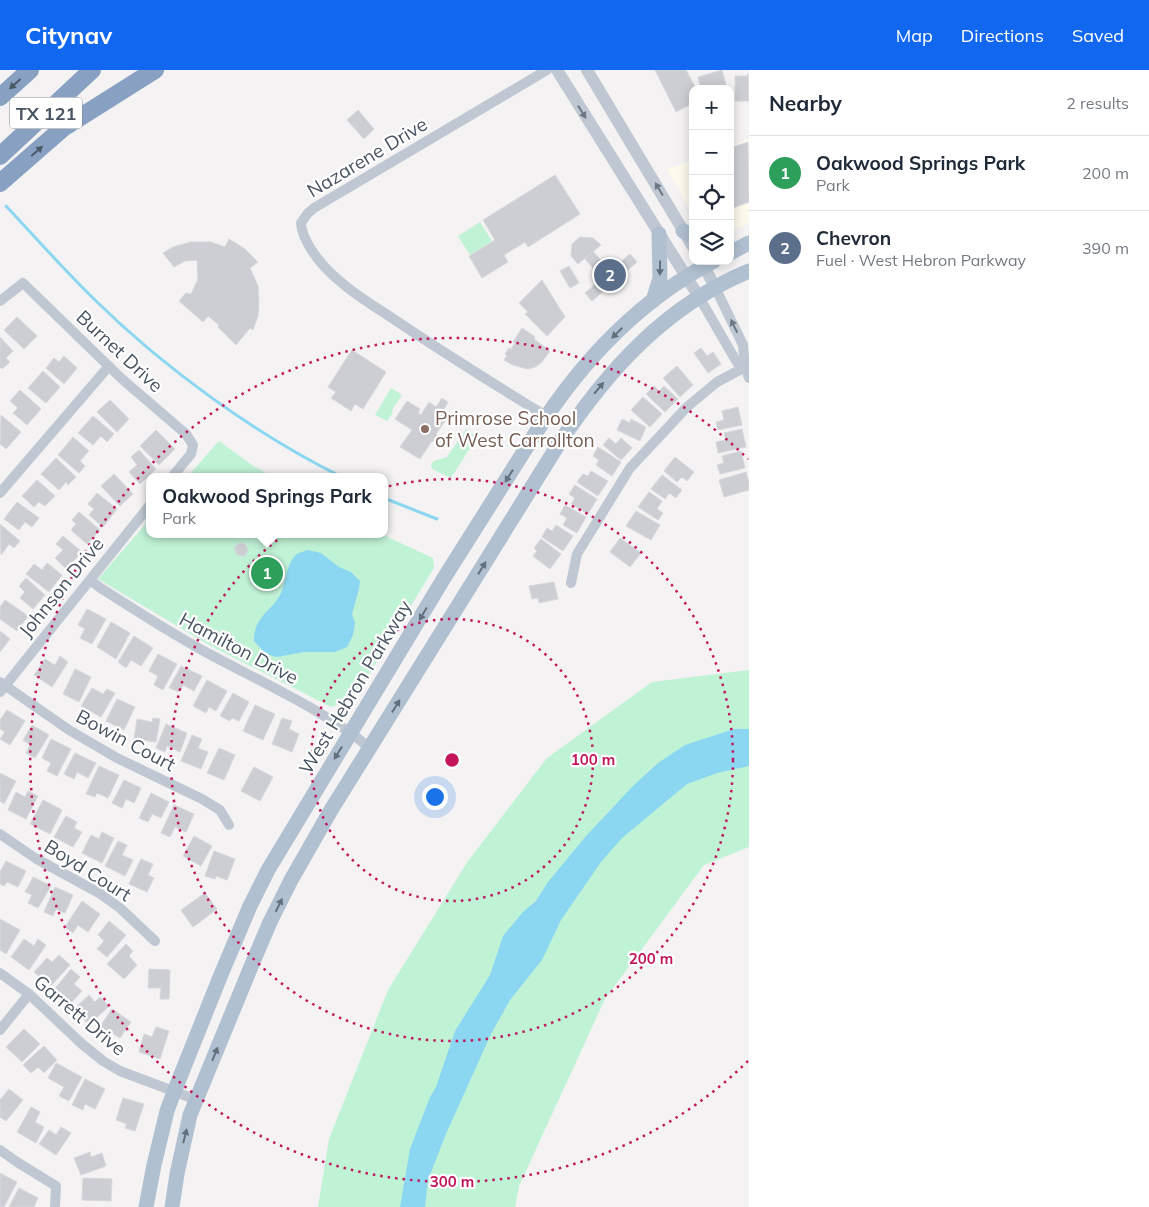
<!DOCTYPE html>
<meta charset="utf-8">
<style>
:root{--surface:#fff;--page:#f6f6f7;--text:#1f2937;--muted:#747a83;--line:#e0e1e3;--accent:#1167ef}
body{margin:0;font-family:Mulish,sans-serif;background:var(--page);color:var(--text)}
.controls{position:absolute;right:15px;top:15px;display:grid;overflow:hidden;border-radius:10px;box-shadow:0 2px 12px #0003}
.controls button{width:45px;height:45px;display:grid;place-items:center;padding:0;border:0;border-bottom:1px solid var(--line);background:var(--surface);color:var(--text);font:25px sans-serif}
.you{position:absolute;left:434px;top:726px;width:18px;height:18px;margin:-12px;border:4px solid #fff;border-radius:50%;background:#1a73e8;box-shadow:0 0 0 8px #1a73e833}
.badge{display:grid;place-items:center;width:32px;height:32px;border-radius:50%;background:var(--accent);color:#fff;font-size:16px;font-weight:700}
.pin{position:absolute;translate:-50% -50%;border:2px solid #fff;box-shadow:0 1px 5px #0006}
.popup{position:absolute;left:146px;top:403px;width:242px;height:65px;box-sizing:border-box;display:grid;place-content:center;border-radius:10px;background:var(--surface);filter:drop-shadow(0 1px 4px #0005);font-size:16px;white-space:nowrap;color:var(--muted)}
.popup b{font-size:19px;color:var(--text)}
.popup::after{content:'';position:absolute;left:50%;top:100%;margin-left:-10px;border:10px solid transparent;border-top-color:var(--surface)}
.list{margin:0;padding:0;list-style:none}
h2{display:flex;justify-content:space-between;align-items:center;height:65px;margin:0;padding:0 20px;font-size:21px}
h2 small{font-size:16px;font-weight:400;color:var(--muted)}
.list li{display:grid;grid-template-columns:32px 1fr auto;gap:15px;align-items:center;box-sizing:border-box;height:75px;padding:0 20px;border-top:1px solid var(--line)}
.list b{display:block;font-size:19px;white-space:nowrap}
.list p{margin:0;font-size:16px;white-space:nowrap;color:var(--muted)}
.list em{font-size:16px;font-style:normal;color:var(--muted)}
.icon{flex:none;width:28px;height:28px;fill:none;stroke:currentColor;stroke-width:2;stroke-linecap:round;stroke-linejoin:round}
.map{position:relative;flex:none;width:749px;height:1137px;overflow:hidden}
header{display:flex;align-items:center;gap:30px;box-sizing:border-box;height:70px;padding:0 25px;background:var(--accent);color:#fff}
header strong{font-size:24px}
nav{display:flex;gap:28px;margin-inline-start:auto;font-size:18px}
main{display:flex}
aside{flex:1;background:var(--surface)}
.map>svg:first-child{display:block}
</style>
<header>
<strong>Citynav</strong>
<nav><a>Map</a><a>Directions</a><a>Saved</a></nav>
</header>
<main>
<div class="map">
<svg width="749" height="1137" viewBox="0 0 749 1137">
<rect width="100%" height="100%" fill="#f4f2f2"/>
<!-- commercial -->
<path fill="#fdf9ed" d="M749,69V153L730,161V76Z
M693,90V145L667,99Z"/>
<!-- green -->
<path fill="#c0f2d6" d="M480,152L492,171L470,185L458,166Z
M391,318L402,325L393,338L392,344L387,351L375,345Z
M466,359L477,367L451,408L432,399L431,394L434,391L447,387Z
M219,371L252,395L273,407H187Z
M149,450L150,464H381L433,488L434,498L354,629L331,637L209,575L98,509Z
M749,600V777L704,795L605,929L519,1116L515,1137H318L329,1069L388,920L468,791L547,688L652,612Z"/>
<!-- water -->
<path fill="#8bd7f1" d="M308,480L321,483L339,497L351,502L360,511L359,519L352,544L355,553L353,565L347,577L335,582H304L277,587L266,584L254,571C254,544 273,542 282,521C286,510 287,492 297,484C300,482 305,481 308,480Z
M734,659H749V696L717,703L687,714L622,768L601,792L561,850L542,890L510,930L491,964L446,1064L428,1110L425,1137H400L410,1079L430,1027L436,1017L455,961L490,905L503,866L523,842L536,831L548,812L586,766L633,716L658,693L685,675Z"/>
<g fill="none" stroke-linecap="round" stroke-linejoin="round">
<!-- stream -->
<path stroke="#8bd7f1" stroke-width="3" d="M6,136C36,168 64,200 95,230C163,297 256,365 342,407
M384,428L437,449"/>
</g>
<!-- building -->
<path fill="#ccced4" stroke="#d6d8dd" d="M655,0H686L696,19H693V33L676,42Z
M722,0L727,19H701L698,7Z
M748,3L749,31H735V6H748Z
M358,40L374,59L364,69L347,50Z
M748,72L749,132L730,139V78Z
M555,105L580,144L528,177L525,172L504,185L508,192L482,208L469,186L495,170L483,150Z
M580,167L593,168L601,175L578,194L571,186L572,174Z
M229,169L245,179L258,192L250,198L258,216L259,231L258,246L253,260L250,258L236,275L218,257L219,255L208,246L203,252L179,231L186,223L191,224L198,209L197,190L185,191L174,197L163,183L173,177L191,172H211L225,177Z
M593,181L610,201L630,184L637,192L592,231L585,223L602,208L585,189Z
M569,196L579,213L570,218L560,201Z
M542,210L565,247L547,266L525,244L528,242L519,233Z
M17,247L37,266L24,279L4,260Z
M522,258L535,267L534,269L550,281L541,293L535,297L528,299L513,295L504,290L507,286L505,284L509,278L511,279L515,273L513,272Z
M0,267L13,281L6,288L10,292L2,299L0,297Z
M701,278L707,286L713,282L721,294L708,303L694,283Z
M352,280L386,302L363,339L355,334L351,341L331,328L336,322L328,317Z
M64,286L77,298L64,314L46,298L54,288L59,292Z
M677,296L693,315L680,327L663,308Z
M43,301L60,317L46,333L28,318Z
M654,316L659,321L664,316L678,329L665,342L646,324Z
M20,320L41,339L27,355L13,343L18,338L10,331Z
M643,327L662,344L650,357L631,340Z
M442,328L448,332L443,341L449,345L436,364L438,366L434,372L432,371L420,389L400,377L412,360L395,349L407,331L420,339L418,343L421,345L429,332L436,337Z
M110,330L129,349L117,362L97,342Z
M738,337L742,355L718,360L716,352L724,350L722,341Z
M1,345L21,362L6,379L0,374Z
M93,346L114,364L107,372L101,366L93,375L78,363Z
M622,349L630,353L631,349L646,357L640,371L617,360Z
M742,359L746,377L718,383L716,372L726,370L724,363Z
M156,360L175,379L159,395L140,376Z
M73,367L89,381L80,391L85,396L79,403L58,385Z
M609,368L616,374L621,368L632,378L621,390L603,375Z
M598,377L621,392L612,406L596,395L599,390L593,386Z
M139,380L156,399L140,414L129,402L137,395L131,387Z
M741,381L745,398L720,404L717,395L724,393L722,386Z
M675,387L694,402L687,411L682,407L677,412L664,401Z
M56,388L76,407L68,415L66,412L59,420L41,404Z
M591,401L608,411L598,426L577,412L583,404L588,406Z
M746,402L749,413V420L724,427L719,410Z
M114,404L133,424L120,436L101,416Z
M662,405L682,420L676,428L669,423L665,429L651,419Z
M37,410L55,426L45,436L39,432L34,437L22,426Z
M575,415L597,429L588,444L571,434L575,428L569,424Z
M649,422L662,431L657,439L663,443L658,450L638,437Z
M97,423L117,439L103,457L89,445L94,439L88,434Z
M17,432L39,448L32,457L25,452L19,460L4,449Z
M565,435L586,447L577,463L563,455L567,448L560,444Z
M636,441L660,455L651,470L626,456Z
M79,442L100,460L87,474L71,460L76,454L72,450Z
M0,454L20,471L14,478L9,474L1,485Z
M556,455L573,466L563,481L542,467L547,458L552,461Z
M63,466L82,482L66,499L55,488L63,480L56,474Z
M620,468L641,483L630,497L610,482Z
M541,469L561,484L550,499L533,486L537,481L534,478Z
M239,473L245,474L248,480L245,486L237,485L234,478Z
M47,493L62,505L49,522L26,504L34,494L42,500Z
M26,508L45,525L33,539L20,528L25,522L19,516Z
M554,512L558,529L539,533L538,528L532,529L529,516Z
M5,530L28,546L17,561L0,549V537Z
M87,539L106,549L92,574L80,568L85,559L78,555Z
M111,552L130,563L116,589L97,577Z
M0,561L10,569L0,582Z
M134,566L153,578L141,596L131,590L126,598L118,592Z
M158,584L177,594L163,620L154,615L158,606L149,601Z
M60,586L68,592L52,617L34,605L45,589L55,595Z
M181,596L202,606L194,621L183,615L179,622L169,618Z
M75,599L91,607L79,632L63,624Z
M207,610L227,621L216,641L209,637L206,643L193,636Z
M92,618L103,624L107,619L115,623L101,647L81,636Z
M233,623L249,632L239,651L232,648L230,651L220,646Z
M117,629L135,637L124,660L106,651Z
M255,635L275,644L263,670L243,661Z
M7,640L25,651L10,675L0,669L5,662L0,659V650Z
M153,648L160,649L156,672L134,669L137,649L152,652Z
M282,648L292,651L289,659L299,664L292,682L272,674Z
M166,654L187,663L180,682L167,676L165,682L156,678Z
M32,655L49,665L35,688L26,683L30,675L23,670Z
M192,665L202,669L198,678L208,682L201,699L181,691Z
M51,669L71,679L57,706L47,701L51,693L42,688Z
M219,678L235,685L224,710L207,703Z
M75,683L96,693L88,708L77,702L74,709L64,704Z
M99,696L119,705L108,728L97,723L95,727L86,724Z
M254,697L273,707L260,731L241,721Z
M0,703L16,711L4,734L0,731Z
M124,710L141,718L134,733L126,729L122,738L112,733Z
M28,721L38,726L26,749L8,740L16,722L25,727Z
M151,723L169,732L161,748L152,744L148,752L139,748Z
M43,730L62,740L50,764L30,754Z
M174,735L194,744L186,762L175,757L170,767L161,763Z
M66,746L77,752L74,758L82,762L73,777L54,767Z
M102,762L114,768L102,793L82,783L91,765L99,769Z
M194,766L212,776L201,796L183,786Z
M118,771L127,775L122,785L133,790L125,806L105,796Z
M214,781L235,789L227,810L216,806L215,809L205,806Z
M141,789L153,794L148,805L154,808L147,822L129,814Z
M6,791L26,801L18,817L7,812L4,816L0,814V802Z
M33,807L51,816L38,838L28,833L32,825L25,822Z
M55,817L73,825L65,843L56,839L53,846L44,842Z
M205,823L217,839L193,857L181,840Z
M82,831L100,844L88,862L78,855L73,863L65,857Z
M0,849L20,860L6,884L0,880Z
M109,851L126,865L107,887L97,879L104,871L98,865Z
M24,869L34,876L38,869L46,875L29,900L11,887Z
M126,874L133,881L129,886L137,895L124,909L107,894Z
M59,885L70,895L50,917L34,902L47,888L52,892Z
M71,899L80,907L74,914L82,921L70,934L54,920Z
M149,899L170,900L169,929H160L161,918H148Z
M89,925L95,932L100,927L109,936L89,955L74,939Z
M112,939L131,952L120,968L109,961L105,967L97,961Z
M156,957L169,961L160,989L139,982L144,964L152,967Z
M24,959L40,974L22,992L6,977Z
M44,976L57,990L44,1003L38,997L31,1003L23,995Z
M56,993L82,1007L69,1031L59,1026L64,1017L48,1008Z
M85,1009L105,1019L95,1039L85,1034L83,1040L72,1035Z
M9,1019L23,1030L6,1051L0,1047V1030Z
M123,1028L144,1034L135,1061L125,1058L127,1054L116,1050Z
M31,1037L40,1042L35,1052L44,1057L36,1073L17,1062Z
M61,1057L71,1063L56,1085L39,1074L49,1060L56,1065Z
M90,1082L91,1087L102,1083L106,1096L81,1105L74,1088Z
M0,1103L17,1112L4,1137H0Z
M83,1108L112,1109L111,1131L82,1130Z
M19,1118L38,1128L34,1137H9Z"/>
<g fill="none" stroke-linecap="round" stroke-linejoin="round">
<!-- minor -->
<path stroke="#bfc8d2" stroke-width="10" d="M715,217L743,275L745,297L749,308
M699,227L735,289L739,295L745,297
M0,231L23,213L122,309L186,364L193,375L191,384L172,407
M546,346C497,316 449,286 401,254C373,235 343,218 322,194C312,182 302,168 301,153L308,143L314,138L547,0
M0,423L109,296
M90,510L102,519C139,542 175,566 213,586C267,615 322,639 370,678
M571,513L577,484L630,398L687,337L717,312L749,295
M0,612L69,660L117,688L202,729L220,740L229,755
M0,622L150,435
M0,764L35,788L99,823L120,838L155,871
M0,903L29,924L82,974L103,991L120,1001L197,1030
M0,960L29,924
M0,1080L17,1092L56,1116L55,1137"/>
<!-- tertiary -->
<path stroke="#bfc8d2" stroke-width="12" d="M557,0L699,227
M587,0L693,177
M701,191L715,217"/>
<!-- primary -->
<path stroke="#b1c0d1" stroke-width="15" d="M683,161L693,166
M730,183L749,173
M653,231L660,208L659,164
M146,1137L154,1095L167,1041L174,1022L220,907L250,836L268,800L444,508L535,364C580,293 639,230 714,191
M172,1137L177,1104L190,1045L250,899L270,852L291,810L331,740L558,375C607,301 665,236 749,201"/>
<!-- motorway -->
<path stroke="#88a1c2" stroke-width="18" d="M0,27L30,0
M0,86L92,0
M0,113L63,58L155,0"/>
</g>
<!-- one-way arrows -->
<defs><path id="oneway-solid" d="M-6-.8H1V-3.2L6.5 0L1 3.2V.8H-6Z" transform="scale(1.25)"/></defs>
<g fill="#4b5866">
<use href="#oneway-solid" transform="translate(15 14) rotate(138)"/>
<use href="#oneway-solid" transform="translate(37 81) rotate(-41)"/>
</g>
<g fill="#6c7783">
<use href="#oneway-solid" transform="translate(582 42) rotate(58)"/>
<use href="#oneway-solid" transform="translate(659 119) rotate(-121)"/>
<use href="#oneway-solid" transform="translate(734 256) rotate(-116)"/>
</g>
<g fill="#626f7d">
<use href="#oneway-solid" transform="translate(660 198) rotate(91)"/>
<use href="#oneway-solid" transform="translate(617 263) rotate(136)"/>
<use href="#oneway-solid" transform="translate(599 318) rotate(-50)"/>
<use href="#oneway-solid" transform="translate(509 406) rotate(122)"/>
<use href="#oneway-solid" transform="translate(482 498) rotate(-58)"/>
<use href="#oneway-solid" transform="translate(423 544) rotate(121)"/>
<use href="#oneway-solid" transform="translate(396 636) rotate(-58)"/>
<use href="#oneway-solid" transform="translate(338 683) rotate(122)"/>
<use href="#oneway-solid" transform="translate(279 835) rotate(-64)"/>
<use href="#oneway-solid" transform="translate(215 984) rotate(-68)"/>
<use href="#oneway-solid" transform="translate(185 1066) rotate(-76)"/>
</g>
<!-- distance rings -->
<g fill="none" stroke="#c2185b" stroke-width="2.5" stroke-dasharray="2.5 5">
<circle cx="452" cy="690" r="141"/>
<circle cx="452" cy="690" r="281"/>
<path d="M748 991A422 422 0 1 1 748 389"/>
</g>
<!-- markers -->
<circle fill="#8d6e63" stroke="#fff" stroke-width="2" cx="425" cy="359" r="5"/>
<g text-anchor="middle" dominant-baseline="central" stroke-width="4.5" stroke-linejoin="round" paint-order="stroke">
<!-- shield labels -->
<rect fill="#fff" stroke="#7f8790" stroke-width="1" x="10" y="27.5" width="72" height="31" rx="4"/>
<g font-size="18" font-weight="bold" fill="#485461">
<text x="46" y="43">TX 121</text>
</g>
<!-- street labels -->
<g font-size="19" fill="#485461" stroke="#fff">
<text transform="translate(367 87) rotate(-31)">Nazarene Drive</text>
<text transform="translate(120 281) rotate(43)">Burnet Drive</text>
<text transform="translate(61 517) rotate(-51)">Johnson Drive</text>
<text transform="translate(239 578) rotate(28)">Hamilton Drive</text>
<text transform="translate(355 617) rotate(-59)">West Hebron Parkway</text>
<text transform="translate(126 670) rotate(28)">Bowin Court</text>
<text transform="translate(88 800) rotate(32)">Boyd Court</text>
<text transform="translate(80 945) rotate(40)">Garrett Drive</text>
</g>
<!-- education labels -->
<g font-size="19" fill="#785e54" stroke="#fff" text-anchor="start">
<text x="435" y="348">Primrose School<tspan x="435" dy="22">of West Carrollton</tspan></text>
</g>
</g>
<circle cx="452" cy="690" r="8" fill="#c2185b" stroke="#fff" stroke-width="2.5"/>
<g font-size="15" text-anchor="middle" font-weight="bold" fill="#c2185b" stroke="#fff" stroke-width="4.5" stroke-linejoin="round" paint-order="stroke">
<text x="593" y="695">100 m</text>
<text x="651" y="894">200 m</text>
<text x="452" y="1117">300 m</text>
</g>
</svg>
<div class="controls">
<button>+</button>
<button>−</button>
<button><svg class="icon" aria-label="locate" viewBox="0 0 24 24"><circle cx="12" cy="12" r="6"/><path d="M12 2v4M12 18v4M2 12h4M18 12h4"/></svg></button>
<button><svg class="icon" aria-label="layers" viewBox="0 0 24 24"><path d="M12 4l9 5-9 5-9-5zM3 14l9 5 9-5"/></svg></button>
</div>
<div class="you"></div>
<div class="pin badge" style="left:267px;top:503px;background:#2e9e5b">1</div>
<div class="popup"><b>Oakwood Springs Park</b>Park</div>
<div class="pin badge" style="left:610px;top:205px;background:#5c6f8a">2</div>
</div>
<aside>
<h2>Nearby<small>2 results</small></h2>
<ul class="list">
<li><span class="badge" style="background:#2e9e5b">1</span><div><b>Oakwood Springs Park</b><p>Park</p></div><em>200 m</em></li>
<li><span class="badge" style="background:#5c6f8a">2</span><div><b>Chevron</b><p>Fuel · West Hebron Parkway</p></div><em>390 m</em></li>
</ul>
</aside>
</main>
